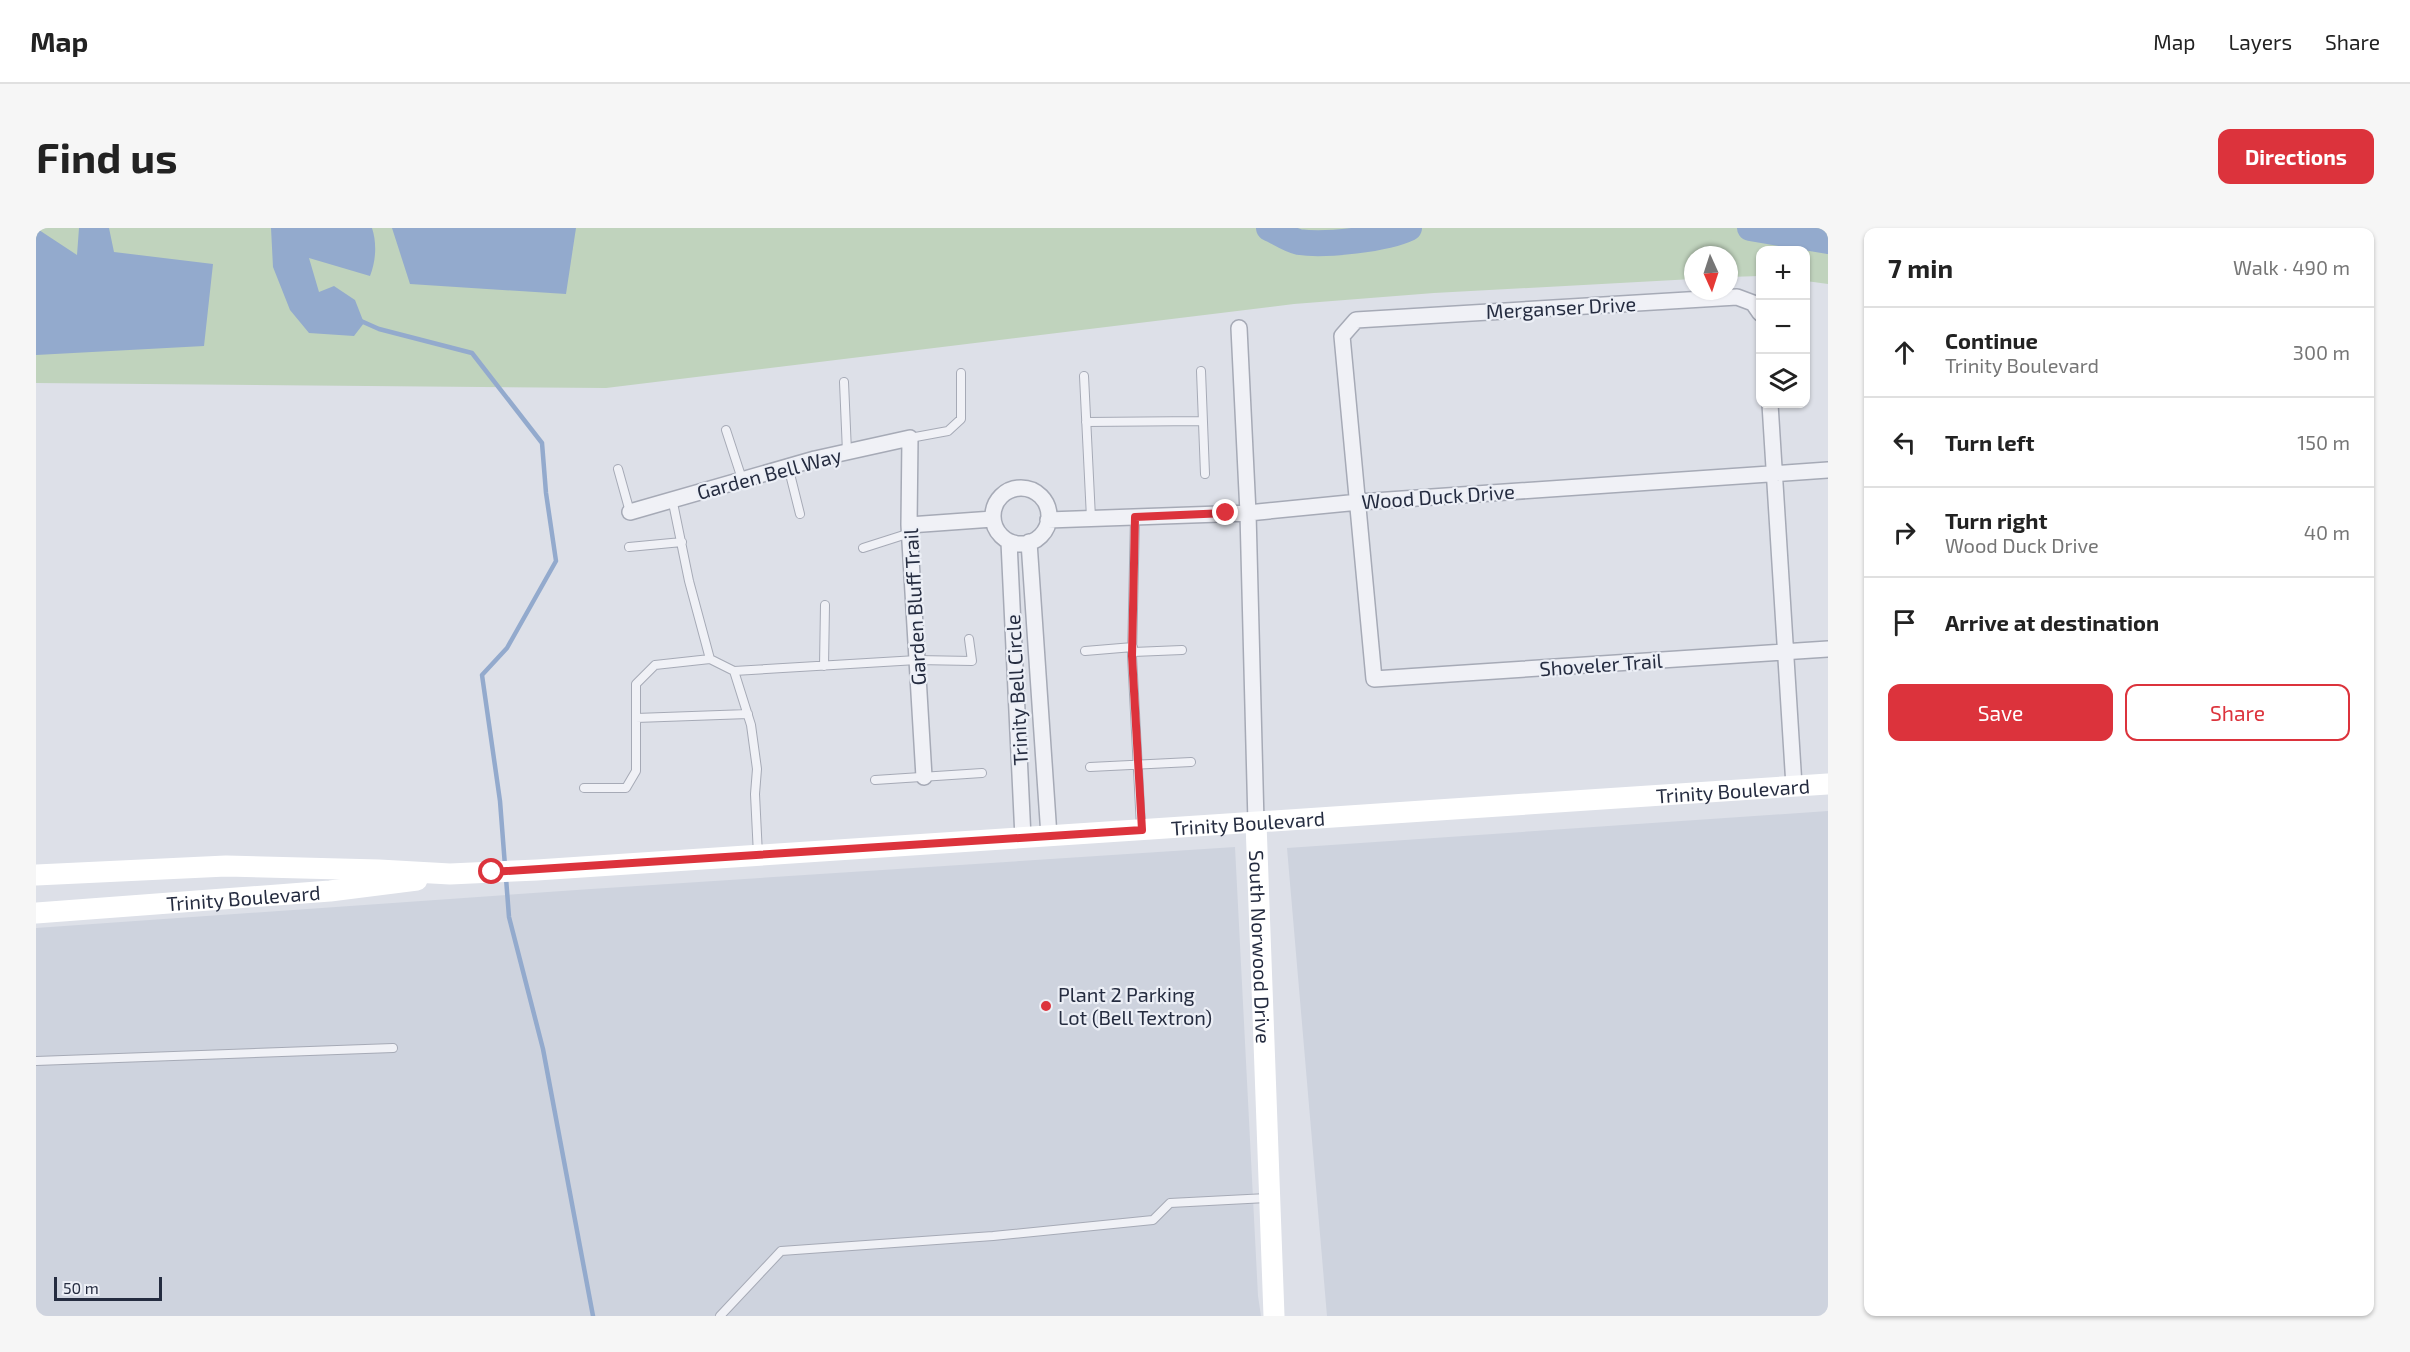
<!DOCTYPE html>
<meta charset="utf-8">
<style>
:root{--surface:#fff;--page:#f6f6f6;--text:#222;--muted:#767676;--line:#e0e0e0;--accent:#dc333c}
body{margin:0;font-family:"Exo 2",sans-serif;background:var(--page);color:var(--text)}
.controls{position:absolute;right:18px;top:18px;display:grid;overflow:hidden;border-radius:12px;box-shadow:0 2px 4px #0004}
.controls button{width:54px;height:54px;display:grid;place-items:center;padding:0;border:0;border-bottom:2px solid var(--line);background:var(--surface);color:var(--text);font:30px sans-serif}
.compass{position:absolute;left:1648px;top:18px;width:54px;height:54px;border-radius:50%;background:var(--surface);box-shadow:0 2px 4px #0004;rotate:177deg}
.scale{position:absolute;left:18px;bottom:15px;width:108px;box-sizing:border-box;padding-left:6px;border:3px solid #252c40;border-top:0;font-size:16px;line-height:21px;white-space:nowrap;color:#252c40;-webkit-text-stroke:4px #eceff6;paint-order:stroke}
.stop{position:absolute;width:18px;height:18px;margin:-14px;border:4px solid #dc333c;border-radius:50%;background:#fff}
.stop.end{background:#dc333c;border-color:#fff;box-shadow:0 2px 6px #0008}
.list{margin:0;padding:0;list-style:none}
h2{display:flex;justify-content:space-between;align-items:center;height:78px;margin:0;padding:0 24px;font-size:26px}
h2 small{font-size:20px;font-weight:400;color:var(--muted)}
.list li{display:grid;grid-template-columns:39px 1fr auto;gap:18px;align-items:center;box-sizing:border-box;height:90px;padding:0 24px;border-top:2px solid var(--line)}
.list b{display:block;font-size:22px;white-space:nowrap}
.list p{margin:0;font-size:20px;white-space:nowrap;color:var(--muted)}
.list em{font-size:20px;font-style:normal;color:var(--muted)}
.actions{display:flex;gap:12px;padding:18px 24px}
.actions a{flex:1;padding:14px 0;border:2px solid var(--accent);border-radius:12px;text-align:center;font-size:21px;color:var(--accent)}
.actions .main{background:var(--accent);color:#fff}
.icon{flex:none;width:33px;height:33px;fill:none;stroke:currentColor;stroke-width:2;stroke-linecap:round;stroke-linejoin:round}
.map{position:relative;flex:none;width:1792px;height:1088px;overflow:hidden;border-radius:12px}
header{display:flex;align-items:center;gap:36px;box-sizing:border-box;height:84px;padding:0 30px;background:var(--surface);border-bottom:2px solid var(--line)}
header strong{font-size:28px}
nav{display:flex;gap:33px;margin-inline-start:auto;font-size:21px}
.intro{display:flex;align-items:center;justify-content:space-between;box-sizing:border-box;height:144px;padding:0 36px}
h1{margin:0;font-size:42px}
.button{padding:15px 27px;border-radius:12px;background:var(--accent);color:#fff;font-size:21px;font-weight:700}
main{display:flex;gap:36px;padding:0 36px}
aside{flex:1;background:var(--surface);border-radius:12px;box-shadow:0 2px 4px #0004}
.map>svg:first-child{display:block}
</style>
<header>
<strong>Map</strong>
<nav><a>Map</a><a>Layers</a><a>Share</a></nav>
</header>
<div class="intro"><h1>Find us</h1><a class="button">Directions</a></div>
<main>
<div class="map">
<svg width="1792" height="1088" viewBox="0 0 1792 1088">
<rect width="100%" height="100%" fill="#dde0e8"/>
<!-- built -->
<path fill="#ced3de" d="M1792,583V1088H1291L1251,620Z
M1199,619L1222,1068L1225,1088H0V700L555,661Z"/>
<!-- green -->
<path fill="#c0d3bd" d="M0,0H1792V56L1770,53V22H1724V48L1693,49V27H1657V51L1398,65L1258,76L570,160L0,155Z"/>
<!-- water -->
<path fill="#93aacd" d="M0,0L41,27L43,0H73L78,24L177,36L168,118L0,127Z
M235,0H336C341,15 340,33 334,48L273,30L283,64L298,58L319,72L328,95L318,108L273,105L254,82L237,39Z
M356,0H540L530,66L374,56Z"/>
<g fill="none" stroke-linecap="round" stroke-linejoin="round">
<!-- stream -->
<path stroke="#93aacd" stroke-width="4.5" d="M325,93L343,101L436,125L506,215L510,265L520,333L471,420L446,447L464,573L469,638
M470,650L473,689L507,821L557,1088"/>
<!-- river -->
<path stroke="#93aacd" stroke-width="26" d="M1233,0C1242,4 1253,12 1263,14C1289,18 1350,11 1373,0
M1714,0L1792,13"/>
<defs>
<path id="service" d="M1165,143L1169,246
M1048,148L1055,290
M808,154L811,224
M1050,194L1167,193
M690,202L706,251
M874,210L912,203L925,191V145
M752,238L764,286
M582,241L594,284
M636,270L653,353L674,431
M1099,289L1096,428L1105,599
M593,319L646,314
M827,320L874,305
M1049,423L1097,419
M1097,424L1146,422
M788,438L789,377
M698,443L715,497L721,541L719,566L722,627
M600,490L712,486
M1054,539L1155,534
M839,552L946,545
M548,560H590L600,543V456L619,437L674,431L698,443L881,432L936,433L933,411
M0,833L357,820
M684,1088L745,1023L957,1008L1117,992L1134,975L1231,970"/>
<path id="minor" d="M1724,85L1717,75L1701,69L1320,92L1306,108L1338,451L1792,421
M1203,100L1212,285L1220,595
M1734,176L1758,558
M957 288a28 28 0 1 1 56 0a28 28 0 1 1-56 0Z
M594,284L779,231L874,210L873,297L888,549
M1012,292L1212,285L1323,274L1792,242
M873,297L957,291
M973,314L987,610
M993,314L1013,608"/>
</defs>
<!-- service casing -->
<use href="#service" stroke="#a6aab6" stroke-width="10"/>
<!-- minor casing -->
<use href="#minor" stroke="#a6aab6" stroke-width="18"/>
<!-- service -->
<use href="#service" stroke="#f0f1f6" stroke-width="8"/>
<!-- minor -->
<use href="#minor" stroke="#f0f1f6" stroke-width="15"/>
<!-- secondary -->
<g stroke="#fff" stroke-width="21">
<path id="s1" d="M1220,595L1238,1088"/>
<path id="s2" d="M0,647L190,638L343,642L414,646L501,642L1792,556"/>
<path id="s3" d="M0,685L294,663L381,652"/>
</g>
</g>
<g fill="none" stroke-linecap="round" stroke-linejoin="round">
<!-- route -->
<path stroke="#dc333c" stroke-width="8" d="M456,644L1106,602L1096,428L1099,289L1190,285"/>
</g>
<!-- markers -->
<circle fill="#dc333c" stroke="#eceff6" stroke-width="2" cx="1010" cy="778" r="6"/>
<g text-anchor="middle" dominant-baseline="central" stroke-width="4.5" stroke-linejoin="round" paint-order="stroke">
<!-- street labels -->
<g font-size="20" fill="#252c40" stroke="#eceff6">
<text transform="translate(1525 79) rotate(-3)">Merganser Drive</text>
<text transform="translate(733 245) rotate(-15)">Garden Bell Way</text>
<text transform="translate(1402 268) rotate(-4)">Wood Duck Drive</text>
<text transform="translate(878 379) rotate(-93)">Garden Bluff Trail</text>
<text transform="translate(1565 436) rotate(-4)">Shoveler Trail</text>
<text transform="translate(980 462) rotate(-93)">Trinity Bell Circle</text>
<text stroke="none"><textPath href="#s2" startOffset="1700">Trinity Boulevard</textPath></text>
<text stroke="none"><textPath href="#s2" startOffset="1214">Trinity Boulevard</textPath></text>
<text stroke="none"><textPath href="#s3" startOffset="208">Trinity Boulevard</textPath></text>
<text stroke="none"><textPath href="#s1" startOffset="124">South Norwood Drive</textPath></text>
</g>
<!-- poi labels -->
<g font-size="20" fill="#252c40" stroke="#eceff6" text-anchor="start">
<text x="1022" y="766">Plant 2 Parking<tspan x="1022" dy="23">Lot (Bell Textron)</tspan></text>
</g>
</g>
</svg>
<div class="controls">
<button>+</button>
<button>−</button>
<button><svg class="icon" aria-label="layers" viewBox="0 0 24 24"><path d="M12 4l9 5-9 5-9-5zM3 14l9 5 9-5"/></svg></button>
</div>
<svg class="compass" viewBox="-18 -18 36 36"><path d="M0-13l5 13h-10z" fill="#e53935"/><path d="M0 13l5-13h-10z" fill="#767676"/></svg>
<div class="scale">50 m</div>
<div class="stop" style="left:456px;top:644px"></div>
<div class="stop end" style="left:1190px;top:285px"></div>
</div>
<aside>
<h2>7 min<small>Walk · 490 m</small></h2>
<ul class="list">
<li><svg class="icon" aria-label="ahead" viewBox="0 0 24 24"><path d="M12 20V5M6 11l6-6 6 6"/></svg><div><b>Continue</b><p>Trinity Boulevard</p></div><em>300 m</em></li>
<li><svg class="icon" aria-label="left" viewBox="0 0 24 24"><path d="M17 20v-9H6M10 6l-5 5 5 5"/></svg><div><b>Turn left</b></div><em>150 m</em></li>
<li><svg class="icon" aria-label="right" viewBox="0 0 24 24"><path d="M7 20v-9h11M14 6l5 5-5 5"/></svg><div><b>Turn right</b><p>Wood Duck Drive</p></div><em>40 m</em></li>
<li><svg class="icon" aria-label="arrive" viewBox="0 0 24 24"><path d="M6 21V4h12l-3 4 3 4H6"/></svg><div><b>Arrive at destination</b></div></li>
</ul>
<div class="actions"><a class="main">Save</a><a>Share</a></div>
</aside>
</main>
